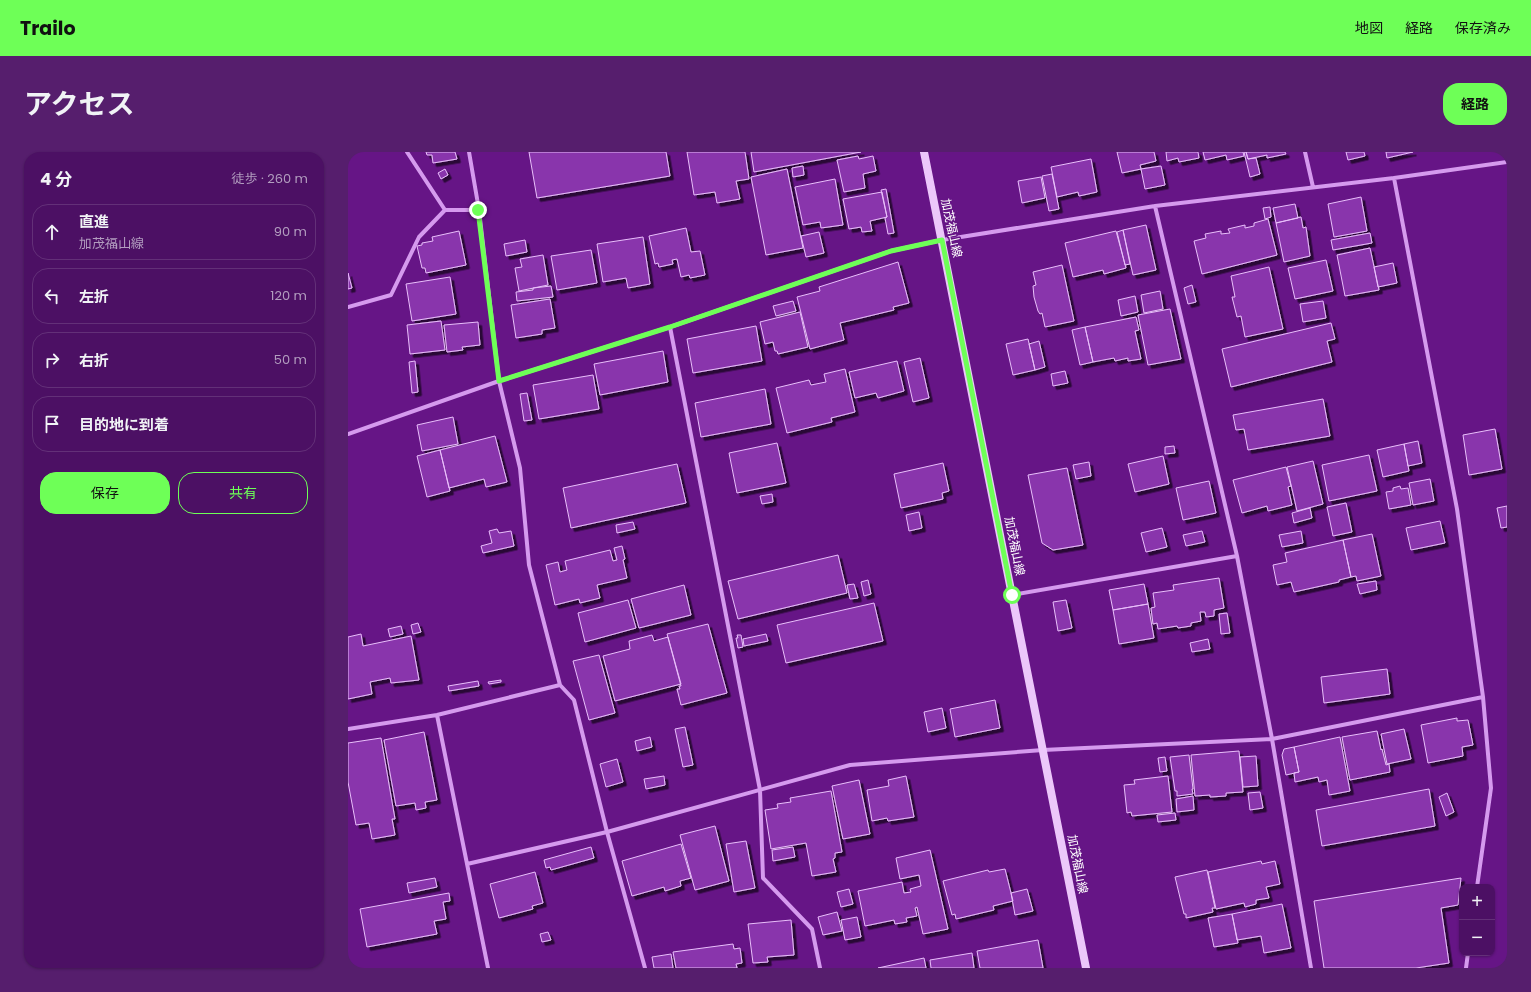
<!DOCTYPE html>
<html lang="ja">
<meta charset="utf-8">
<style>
:root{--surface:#4c1064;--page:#561e6d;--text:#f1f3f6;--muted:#b29dbf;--line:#633078;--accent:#6eff57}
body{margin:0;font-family:Poppins,"Noto Sans JP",sans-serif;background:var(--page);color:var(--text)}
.controls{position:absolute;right:12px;bottom:12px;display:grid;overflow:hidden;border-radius:8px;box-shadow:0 1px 3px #0004}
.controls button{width:36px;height:36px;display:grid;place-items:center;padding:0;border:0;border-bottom:1px solid var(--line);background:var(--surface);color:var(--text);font:20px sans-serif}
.stop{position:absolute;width:12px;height:12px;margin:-9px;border:3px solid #6eff57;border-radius:50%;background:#fff}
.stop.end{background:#6eff57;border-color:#fff;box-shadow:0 1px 4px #0008}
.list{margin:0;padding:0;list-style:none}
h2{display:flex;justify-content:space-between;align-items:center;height:52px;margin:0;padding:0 16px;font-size:17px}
h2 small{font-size:13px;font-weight:400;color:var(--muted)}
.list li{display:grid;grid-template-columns:26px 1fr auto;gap:12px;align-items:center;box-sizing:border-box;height:56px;margin:0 8px 8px;padding:0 8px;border:1px solid var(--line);border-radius:16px}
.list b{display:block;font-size:15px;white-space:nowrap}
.list p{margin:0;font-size:13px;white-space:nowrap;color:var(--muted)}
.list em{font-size:13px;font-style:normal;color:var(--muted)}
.actions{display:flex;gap:8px;padding:12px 16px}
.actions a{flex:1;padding:9px 0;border:1px solid var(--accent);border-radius:16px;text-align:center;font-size:14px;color:var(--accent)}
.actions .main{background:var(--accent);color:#111}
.icon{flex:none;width:22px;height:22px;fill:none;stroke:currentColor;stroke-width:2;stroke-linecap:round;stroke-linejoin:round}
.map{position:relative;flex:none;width:1159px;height:816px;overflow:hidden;border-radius:16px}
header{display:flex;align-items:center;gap:24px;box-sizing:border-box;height:56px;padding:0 20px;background:var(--accent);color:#111}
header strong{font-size:19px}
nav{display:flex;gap:22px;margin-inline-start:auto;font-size:14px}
.intro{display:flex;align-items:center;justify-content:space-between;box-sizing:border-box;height:96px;padding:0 24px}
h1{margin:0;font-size:28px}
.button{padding:10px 18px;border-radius:16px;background:var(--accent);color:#111;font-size:14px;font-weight:700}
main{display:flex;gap:24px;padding:0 24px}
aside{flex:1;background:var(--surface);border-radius:16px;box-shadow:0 1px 3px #0004}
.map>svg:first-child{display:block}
</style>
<header>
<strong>Trailo</strong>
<nav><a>地図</a><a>経路</a><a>保存済み</a></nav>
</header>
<div class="intro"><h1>アクセス</h1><a class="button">経路</a></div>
<main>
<aside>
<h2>4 分<small>徒歩 · 260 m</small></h2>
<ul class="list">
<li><svg class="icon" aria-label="ahead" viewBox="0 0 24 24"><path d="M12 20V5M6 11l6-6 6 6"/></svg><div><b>直進</b><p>加茂福山線</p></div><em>90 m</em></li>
<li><svg class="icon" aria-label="left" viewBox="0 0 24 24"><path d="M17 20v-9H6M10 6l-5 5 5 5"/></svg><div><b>左折</b></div><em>120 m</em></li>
<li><svg class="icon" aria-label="right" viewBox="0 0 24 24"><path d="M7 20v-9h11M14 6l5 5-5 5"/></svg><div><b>右折</b></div><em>50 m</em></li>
<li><svg class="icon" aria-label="arrive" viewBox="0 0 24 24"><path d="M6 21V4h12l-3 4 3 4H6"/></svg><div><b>目的地に到着</b></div></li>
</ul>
<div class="actions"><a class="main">保存</a><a>共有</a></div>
</aside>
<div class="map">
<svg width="1159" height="816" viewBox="0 0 1159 816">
<defs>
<filter id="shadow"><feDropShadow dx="3.5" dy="3.5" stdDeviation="0" flood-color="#0009"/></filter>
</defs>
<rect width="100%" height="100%" fill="#661586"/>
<!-- building -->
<path fill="#8935ac" stroke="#e9bffb" filter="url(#shadow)" d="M78,0H107L109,7L85,11L84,3H79Z
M181,0H318L322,24L189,46Z
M339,0H397L401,27L388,29L392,47L369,51L367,40L346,43Z
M403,0H513L406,20Z
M769,0H806L808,9L792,13L793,17L774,21Z
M818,0H850L851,6L831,10L830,6L819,9Z
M855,0H895L896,4L879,8L878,3L857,8Z
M896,0H898L900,7L908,6L912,22L902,25Z
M898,0H937L938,2L919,6V3L900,7Z
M998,0H1016L1017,4L1000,8Z
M1038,0H1065L1039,6Z
M510,4L511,7L525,4L528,19L515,22L517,36L496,40L489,8Z
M743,7L749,40L731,44L730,40L709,45L703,15Z
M455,14L456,23L445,25L444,16Z
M813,14L817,33L797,37L793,17Z
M97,17L100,23L93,27L90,21Z
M439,17L455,96L418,103L403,25Z
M704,22L711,57L701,59L694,24Z
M693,25L697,46L674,51L670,29Z
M487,27L495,73L473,76L472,70L455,73L447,35Z
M538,37L546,81L540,82L537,66L539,65L533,38Z
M534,40L539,65L522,69L524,79L514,80L513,75L501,77L495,47Z
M1013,45L1019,79L986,85L980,52Z
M947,52L950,66L928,71L925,56Z
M922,55L923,65L917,67L915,56Z
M953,65L955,76L958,75L962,104L936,110L928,71Z
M920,67L929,103L854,122L846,89L858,86L857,82L873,79V82L882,81L880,77L897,73V76L906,74V71Z
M798,73L808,118L785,123L775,78Z
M338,76L343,100L352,99L357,123L342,126L341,123L333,125L329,107L324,108L325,112L311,115L310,111L307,112L301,84Z
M775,78L782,112L777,113L769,80Z
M111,79L118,113L78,121L77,116H74L69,94L74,93V91L85,89L84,85Z
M768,79L778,116L756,122L755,118L725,125L717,91Z
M471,80L476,101L458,105L453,84Z
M1022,81L1024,91L985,98L983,88Z
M295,85L302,132L280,136L278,126L255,130L249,92Z
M177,88L179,100L158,104L156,92Z
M1022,96L1031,138L997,144L989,103Z
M243,98L249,131L209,138L203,104Z
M195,103L200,133L171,139L167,116L174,115L172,107Z
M978,108L985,139L947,147L940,116Z
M550,110L561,151L545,155L546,158L492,171L496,188L462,197L449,145L472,139L471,135Z
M1045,111L1049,131L1030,135L1026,115Z
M714,113L726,169L697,175L694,161L692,162L690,159L686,145L685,134L688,133L685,120Z
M921,115L935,177L897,185L893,164L889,165L884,145H887L883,124Z
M0,121L4,136L0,137Z
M102,125L108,162L64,169L58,132Z
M844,133L848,150L840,152L836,136Z
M203,134L205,145L169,149L168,140L185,138V136Z
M812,139L815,157L796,161L793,143Z
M787,144L790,160L773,164L770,148Z
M202,147L207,176L194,178V182L168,186L163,153Z
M445,149L448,159L428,164L425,154Z
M975,149L978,166L955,170L952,152Z
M822,157L833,207L800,213L790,163Z
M452,160L460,195L430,202L429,199H427L425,190L417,192L412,170Z
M788,165L791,178L787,179L793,207L780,209V206L767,209L766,206L745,210L737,175Z
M93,169L97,198L62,202L59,173Z
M130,170L132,193L114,195L115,198L99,200L96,173Z
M983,171L987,187L979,189L984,210L883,235L874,197Z
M408,174L414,209L345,221L339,187Z
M737,175L745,210L732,213L724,178Z
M680,187L687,218L665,223L658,192Z
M691,189L697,215L687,218L681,192Z
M315,199L320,230L252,243L246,212Z
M572,206L581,246L565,250L556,210Z
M67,209L70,240L64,241L61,210Z
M549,209L556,239L530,246L528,241L507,246L501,220Z
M497,217L507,260L483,266L484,270L439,281L428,236L461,228L463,233L478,230L476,222Z
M717,219L720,231L705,234L703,222Z
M245,223L251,257L191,267L185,233Z
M417,237L423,272L353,285L347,251Z
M179,241L184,268L176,269L172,242Z
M975,247L982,284L900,298L896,277L888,278L885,263Z
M105,265L110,292L74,299L69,273Z
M1147,277L1154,317L1121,323L1115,283Z
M147,284L159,330L138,335L136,327L101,336L92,298Z
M1070,289L1074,311L1060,314L1056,292Z
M429,291L438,331L389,341L381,301Z
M1056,292L1061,319L1035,325L1029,298Z
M826,294L827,301L817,302V295Z
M92,298L102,339L79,345L69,304Z
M1021,303L1029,339L981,349L974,313Z
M815,304L821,332L787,340L780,312Z
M965,309L975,352L949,359L939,315Z
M741,310L743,324L728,327L725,313Z
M595,311L601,339L594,341L595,347L553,356L546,322Z
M329,312L338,351L223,376L215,336Z
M938,315L943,334L940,335L944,353L920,359L919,354L894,361L885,328Z
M719,316L735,393L705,398L694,391L680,323Z
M1082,327L1086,349L1065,353L1061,331Z
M861,329L868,361L835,368L828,336Z
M1052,334L1053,337L1060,336L1063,353L1041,357L1038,340L1045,339V336Z
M424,342L425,350L414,352L412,344Z
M998,351L1004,380L985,384L979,355Z
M1159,354V375L1153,376L1149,356Z
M962,356L964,366L946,371L944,361Z
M571,360L574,376L561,379L558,363Z
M1092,369L1097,391L1063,398L1058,376Z
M285,370L287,377L269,381L268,373Z
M814,376L819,395L798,400L793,381Z
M149,377L151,381L163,379L166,394L135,401L133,394L144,391L141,379Z
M854,379L857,390L838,394L835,383Z
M953,379L955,391L934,395L931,383Z
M1024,382L1033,424L1009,429L1008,424L1003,425L995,388Z
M995,388L1003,425L991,428V430L946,440L943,430L929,433L925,413L939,410L937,401Z
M274,394L277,407L275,408L279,426L249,433L252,446L232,451L231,447L207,453L198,413L210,410L212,420L219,418L217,409L262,398L265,409L269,408L266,396Z
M490,403L499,441L390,467L380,429Z
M871,426L876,456L866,458V464L858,465L857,460H852L853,469L843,471V474L830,476L829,474L810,477L809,471L805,472L803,456L807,455L805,441L826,438L825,433Z
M520,428L523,442L516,444L513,430Z
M1028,429L1029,438L1012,442L1009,432Z
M506,432L510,446L502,447L499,433Z
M796,432L800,452L765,458L761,438Z
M336,433L343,463L291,476L283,447Z
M280,448L288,476L237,490L230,461Z
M718,448L724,476L710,479L705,450Z
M526,451L535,489L438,511L429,473Z
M800,452L806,486L771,492L765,458Z
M879,461L882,481L873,482L871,462Z
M70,471L73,480L65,482L63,473Z
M360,472L379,541L333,553L329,537H332L331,534H333L319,482Z
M53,474L55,482L42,485L40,477Z
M13,482L15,494L63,484L71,528L43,531L42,526L22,530L24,542L0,547V485Z
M418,482L420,489L396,494L395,487Z
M304,483L306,489L320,485L333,532L267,549L255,504L282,497L281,489Z
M389,483H393L395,495L390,496L388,486H390Z
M860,487L862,497L844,500L842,491Z
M251,503L267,561L241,568L225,509Z
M1039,517L1042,542L976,551L973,525Z
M153,528V530L141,532L140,530Z
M130,529L131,534L101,539L100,534Z
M647,548L652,576L607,585L602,557Z
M594,556L598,576L580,580L576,560Z
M1109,566V569L1120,568L1125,593L1114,595L1115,604L1080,611L1073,573Z
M337,575L345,613L335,615L327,577Z
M1056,577L1063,607L1039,612L1033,582Z
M1029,579L1033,598L1034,597L1038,613L1041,612L1042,620L1002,628L994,585Z
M76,580L89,648L77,650L78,656L68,658L67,651L48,654L36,588Z
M302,585L304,595L289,599L287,589Z
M992,585L1002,639L981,643L979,628L971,630L970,625L947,630L946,621L951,620L946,595Z
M33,586L47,667H44L47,683L24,687L21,671L8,673L0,630V591Z
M946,595L951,620L938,623L934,603L936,597Z
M891,599L895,640L878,641V644L862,645V643L847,644L843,603Z
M841,603L845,637H844L845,642L829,644V639H827L822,605Z
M908,604L910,634L895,635L892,605Z
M817,605L819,619L812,620L810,606Z
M269,607L275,630L258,635L252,612Z
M316,624L317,633L298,637L296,627Z
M558,624L566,665L540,669L539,666L524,669L519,638L541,634L540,628Z
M820,624L824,660L784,664L783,660L779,661L776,633L787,632L786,628Z
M511,628L522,682L495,687L484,634Z
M1081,637L1087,674L974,694L968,658Z
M483,639L494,700L487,701V706L485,707L488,720L464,724L458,691L423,697L417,658L430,656L429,652L443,650L442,646Z
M912,640L915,656L902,658L900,641Z
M1099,641L1106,660L1098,664L1091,645Z
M845,644L846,658L829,660L828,647Z
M827,661L828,668L810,670L809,663Z
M367,674L381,729L347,738L332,683Z
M398,689L407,736L386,740L378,692Z
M333,692L343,726L332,729L333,734L317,739L316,735L284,744L274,709Z
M243,695L246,706L203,718L202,715L198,716L196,708Z
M445,695L447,705L425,709L424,698Z
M582,698L600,777L575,782L569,755L567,756L569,764L558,766L559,770L547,772L546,768L517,774L510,739L554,730L556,741L563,740L562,737L573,734L571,723L552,727L548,706Z
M913,709L914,712L927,709L932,732L918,735L921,746L908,748V752L897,755L896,751L868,757L860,720Z
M657,717L665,749L645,754L646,758L608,767L607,762L604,763L595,729L640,718L641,720Z
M859,718L867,756H864L865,760L838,766V762H836L827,725Z
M187,720L195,751L184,754L185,757L151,766L142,732Z
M87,726L89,735L61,741L59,731Z
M1113,726L1110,753L1093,756L1101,811L1068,816H976L966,749Z
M501,737L505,752L493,755L489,740Z
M679,737L685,759L667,763L663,741Z
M101,741L102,749L95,750L98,767L86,769L89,782L19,795L12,757Z
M934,752L943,796L916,801L913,784L889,788L884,762Z
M489,760L494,779L475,783L470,765Z
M884,762L890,791L866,795L860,766Z
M509,765L513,785L497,788L493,768Z
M443,768L446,803L419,805L420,810L405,811L400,772Z
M200,780L203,788L194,790L192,782Z
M690,788L695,816H632L629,799Z
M385,792L386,797L392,796L394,811L388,812L389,816H328L325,800Z
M624,801L626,816H583L582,808Z
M323,802L325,816H306L304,805Z
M576,806L578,816H530Z"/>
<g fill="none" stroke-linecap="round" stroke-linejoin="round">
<!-- street -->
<path stroke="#d59aee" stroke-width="4" d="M59,0L97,58H131
M121,0L131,58L151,229L172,316L181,413L212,533L226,548L259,680L297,816
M957,0L965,35
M1046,26L1109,357L1135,545L1143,636L1129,735
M807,54L889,404L924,587L963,816
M0,155L43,143L71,85L97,58
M322,175L412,638L415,726L464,777L472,816
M0,282L151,229L322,175L543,99L594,88L807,54L1046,26L1159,10
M664,443L889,404
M89,563L140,816
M0,577L89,563L212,533
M119,712L259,680L502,613L695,598L924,587L1135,545
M1118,816L1120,801"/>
<!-- secondary -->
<path stroke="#ecc7fa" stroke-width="8" d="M576,0L738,816"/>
</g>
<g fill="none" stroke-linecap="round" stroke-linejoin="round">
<!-- route -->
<path stroke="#6eff57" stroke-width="5" d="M130,58L151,229L322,175L543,99L594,88L664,443"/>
</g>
<g text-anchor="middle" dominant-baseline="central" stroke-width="3" stroke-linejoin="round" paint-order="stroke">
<!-- street labels -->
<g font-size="12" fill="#fff" stroke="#661586">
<text transform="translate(604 76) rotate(78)">加茂福山線</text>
<text transform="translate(667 394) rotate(79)">加茂福山線</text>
<text transform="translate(730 712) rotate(79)">加茂福山線</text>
</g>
</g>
</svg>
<div class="controls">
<button>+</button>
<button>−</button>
</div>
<div class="stop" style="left:664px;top:443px"></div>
<div class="stop end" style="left:130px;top:58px"></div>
</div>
</main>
